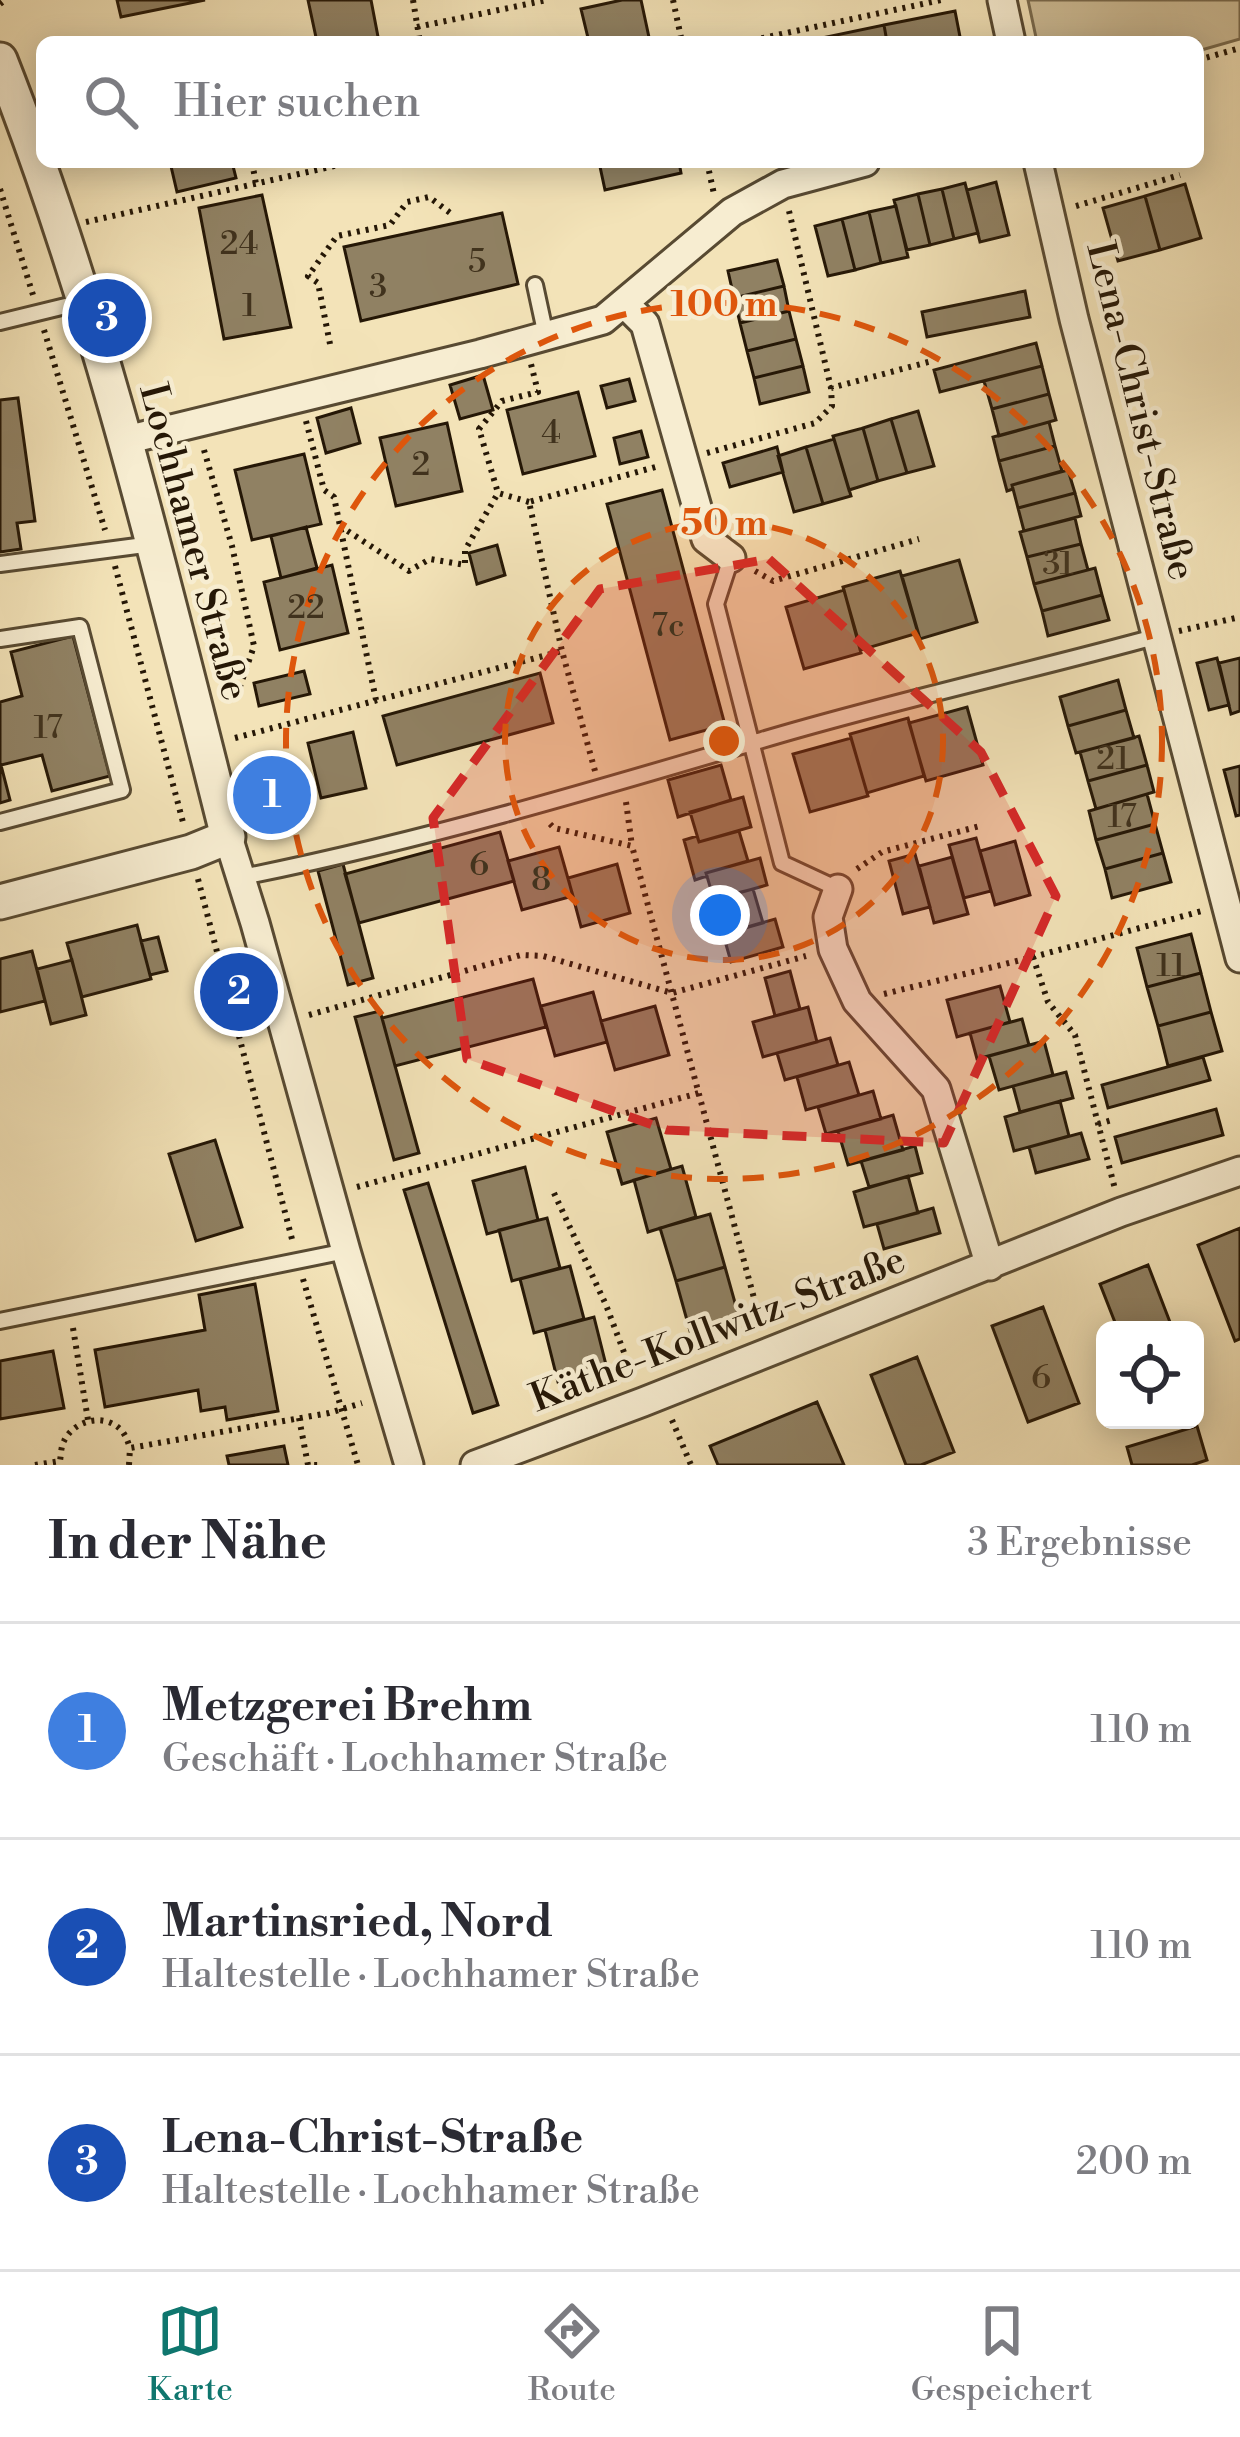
<!DOCTYPE html>
<html lang="de">
<meta charset="utf-8">
<style>
:root{--surface:#fff;--page:#f7f7f7;--text:#2b2b33;--muted:#7c7c81;--line:#e1e1e2;--accent:#0f766e}
body{margin:0;font-family:"Libre Bodoni",serif;background:var(--page);color:var(--text)}
.controls{position:absolute;right:36px;bottom:36px;display:grid;overflow:hidden;border-radius:18px;box-shadow:0 6px 30px #0003}
.controls button{width:108px;height:108px;display:grid;place-items:center;padding:0;border:0;border-bottom:3px solid var(--line);background:var(--surface);color:var(--text);font:60px sans-serif}
.you{position:absolute;left:720px;top:915px;width:42px;height:42px;margin:-30px;border:9px solid #fff;border-radius:50%;background:#1a73e8;box-shadow:0 0 0 18px #1a73e833}
.badge{display:grid;place-items:center;width:78px;height:78px;border-radius:50%;background:var(--accent);color:#fff;font-size:39px;font-weight:700}
.pin{position:absolute;translate:-50% -50%;border:6px solid #fff;box-shadow:0 3px 12px #0006}
.list{margin:0;padding:0;list-style:none}
h2{display:flex;justify-content:space-between;align-items:center;height:156px;margin:0;padding:0 48px;font-size:51px}
h2 small{font-size:39px;font-weight:400;color:var(--muted)}
.list li{display:grid;grid-template-columns:78px 1fr auto;gap:36px;align-items:center;box-sizing:border-box;height:216px;padding:0 48px;border-top:3px solid var(--line)}
.list b{display:block;font-size:45px;white-space:nowrap}
.list p{margin:0;font-size:39px;white-space:nowrap;color:var(--muted)}
.list em{font-size:39px;font-style:normal;color:var(--muted)}
.icon{flex:none;width:66px;height:66px;fill:none;stroke:currentColor;stroke-width:2;stroke-linecap:round;stroke-linejoin:round}
.map{position:relative;flex:none;width:1240px;height:1465px;overflow:hidden}
.search{position:absolute;background:var(--surface);box-shadow:0 6px 30px #0003;left:36px;right:36px;top:36px;height:132px;display:flex;align-items:center;gap:30px;box-sizing:border-box;padding:0 42px;border-radius:18px;color:var(--muted);font-size:45px}
.sheet{height:804px;background:var(--surface)}
nav{display:flex;justify-content:space-around;align-items:center;box-sizing:border-box;height:168px;border-top:3px solid var(--line);background:var(--surface);font-size:33px;color:var(--muted)}
nav a{display:grid;justify-items:center;gap:6px}
nav .on{color:var(--accent)}
.map>svg:first-child{display:block}
</style>
<div class="map">
<svg width="1240" height="1465" viewBox="0 0 1240 1465">
<rect width="100%" height="100%" fill="#f3e3b8"/>
<filter id="stains"><feTurbulence type="fractalNoise" baseFrequency=".00167" numOctaves="4"/><feColorMatrix values="0 0 0 0 .2 0 0 0 0 .09 0 0 0 0 .02 0 0 0 .5 -.17"/></filter>
<radialGradient id="worn" r=".72"><stop offset=".6" stop-color="#630" stop-opacity="0"/><stop offset="1" stop-color="#630" stop-opacity=".3"/></radialGradient>
<!-- green -->
<path fill="#d0c09a" stroke="#7a6c50" stroke-width="3" d="M1028,0H1240V39L1198,51V42H1037Z"/>
<!-- building -->
<path fill="#908163" stroke="#251706" stroke-width="3" d="M117,0H205L121,17Z
M308,0H371L379,42H317Z
M622,0H641L650,42H589L581,9Z
M955,11L961,42H887L884,25Z
M884,25L887,42H813L812,40Z
M170,162H232L236,178L177,192Z
M599,162H679L681,173L605,190Z
M996,182L1009,235L980,242L967,190Z
M965,183L978,233L954,239L942,189Z
M1185,184L1201,238L1160,250L1145,196Z
M942,189L954,239L930,245L918,194Z
M918,194L930,245L907,250L894,200Z
M262,195L291,327L224,339L199,208Z
M1145,196L1160,250L1118,261L1103,208Z
M896,206L908,257L881,263L869,212Z
M869,212L881,263L855,270L842,219Z
M502,213L518,284L361,321L344,247Z
M842,219L855,270L828,276L815,226Z
M777,260L784,286L734,298L728,271Z
M784,286L789,311L740,323L734,298Z
M1025,291L1030,317L927,337L922,312Z
M789,311L796,339L747,351L740,323Z
M796,339L803,366L754,378L747,351Z
M1036,343L1042,366L940,392L934,370Z
M803,366L809,392L760,404L754,378Z
M1042,366L1049,394L992,409L984,381Z
M483,375L493,410L460,419L450,385Z
M629,379L635,401L607,408L601,386Z
M578,392L595,456L523,474L507,410Z
M1049,394L1056,420L999,436L992,409Z
M18,398L35,521L17,523L21,549L0,552V400Z
M351,408L360,443L326,453L317,418Z
M918,411L934,466L907,473L891,419Z
M891,419L907,473L878,481L863,428Z
M1049,422L1055,446L999,461L993,437Z
M447,423L462,491L396,506L380,438Z
M863,428L878,481L849,490L833,436Z
M641,431L648,457L620,464L614,438Z
M834,439L851,496L823,504L806,447Z
M1055,446L1062,471L1012,485L1013,489L1007,491L999,461Z
M777,447L783,472L730,487L723,463Z
M806,447L823,504L794,512L778,456Z
M304,454L321,524L252,540L235,470Z
M1068,470L1075,493L1018,508L1012,485Z
M662,490L725,725L670,740L607,504Z
M1075,493L1081,516L1024,531L1018,508Z
M1075,518L1081,544L1027,557L1020,532Z
M306,527L317,568L281,578L271,536Z
M1081,544L1088,570L1034,584L1027,557Z
M497,545L505,575L477,584L469,553Z
M959,560L977,622L920,639L902,576Z
M332,565L348,633L280,650L264,582Z
M1095,568L1102,595L1042,611L1034,584Z
M900,571L918,633L861,650L843,587Z
M844,590L861,653L804,669L786,607Z
M1102,595L1109,620L1048,636L1042,611Z
M73,636L110,776L52,791L42,755L1,765L10,800L0,803V702L22,696L11,652Z
M1217,658L1229,705L1209,710L1197,663Z
M1240,658V711L1231,714L1219,663Z
M304,671L310,694L259,706L254,683Z
M540,673L553,723L397,765L383,716Z
M1118,680L1126,710L1068,726L1060,697Z
M967,707L983,765L926,781L909,723Z
M1126,710L1134,738L1076,753L1068,726Z
M908,718L924,776L867,793L850,734Z
M353,732L366,788L321,798L308,743Z
M1139,736L1147,765L1088,781L1080,752Z
M851,738L868,796L810,812L793,754Z
M292,758L306,818L273,827L258,766Z
M721,765L731,800L678,817L668,780Z
M1147,765L1154,792L1096,809L1088,781Z
M1240,766V815L1236,816L1224,770Z
M1147,794L1155,824L1096,840L1089,811Z
M743,797L751,827L699,842L690,812Z
M1155,824L1163,853L1105,869L1096,840Z
M739,831L748,861L706,873L707,876L695,880L684,840L697,836L699,842Z
M500,832L514,881L359,923L345,874Z
M976,838L991,891L964,898L949,845Z
M1015,841L1030,895L995,905L980,851Z
M559,847L573,896L522,910L508,861Z
M1163,853L1171,882L1112,898L1105,869Z
M915,854L930,907L903,914L889,861Z
M952,857L968,914L934,923L919,866Z
M760,858L767,885L714,900L706,873Z
M343,864L373,978L348,985L318,871Z
M617,864L630,913L581,927L568,878Z
M753,889L763,923L710,938L700,902Z
M775,919L783,947L731,962L723,934Z
M137,925L151,979L82,997L67,943Z
M1191,934L1201,973L1147,987L1137,948Z
M158,937L167,971L150,975L141,941Z
M32,951L45,1001L0,1012V959Z
M72,960L86,1015L51,1024L37,969Z
M790,971L800,1009L775,1016L765,978Z
M1201,973L1211,1012L1158,1026L1147,987Z
M533,979L546,1027L395,1066L382,1018Z
M1000,986L1010,1022L957,1037L947,1000Z
M593,992L607,1042L555,1056L541,1006Z
M655,1006L669,1055L615,1070L601,1021Z
M808,1007L817,1042L763,1057L753,1022Z
M380,1011L419,1153L394,1160L355,1017Z
M1211,1012L1222,1051L1168,1066L1158,1026Z
M1022,1019L1029,1045L977,1059L970,1033Z
M830,1038L838,1065L785,1080L777,1053Z
M1044,1041L1053,1075L999,1090L989,1056Z
M1203,1057L1210,1080L1108,1108L1102,1085Z
M849,1062L859,1095L806,1110L797,1077Z
M1066,1072L1073,1098L1020,1112L1013,1086Z
M873,1091L881,1119L826,1134L818,1107Z
M1060,1101L1069,1136L1014,1151L1005,1117Z
M1216,1109L1223,1135L1122,1163L1115,1137Z
M893,1115L903,1150L848,1165L838,1131Z
M656,1118L671,1169L622,1184L607,1132Z
M1081,1133L1089,1159L1036,1173L1029,1147Z
M215,1140L242,1227L196,1241L169,1154Z
M915,1146L922,1173L869,1187L861,1161Z
M682,1166L696,1217L648,1232L634,1180Z
M525,1167L538,1220L487,1234L473,1181Z
M908,1176L918,1213L864,1227L854,1192Z
M428,1183L498,1405L473,1413L404,1190Z
M933,1208L940,1233L884,1249L877,1224Z
M710,1214L725,1267L676,1281L660,1228Z
M547,1218L560,1268L512,1281L499,1230Z
M1240,1228V1339L1235,1341L1198,1245Z
M1148,1265L1173,1330H1118L1100,1284Z
M570,1266L584,1319L534,1333L520,1279Z
M725,1267L739,1317L690,1331L676,1281Z
M255,1284L278,1411L227,1420L225,1407L201,1411L198,1390L105,1407L95,1350L205,1330L199,1295Z
M1043,1307L1079,1403L1028,1422L992,1326Z
M594,1317L607,1369L558,1382L545,1330Z
M53,1351L64,1408L0,1419V1361Z
M917,1357L954,1452L921,1465H906L871,1375Z
M817,1402L844,1465H718L710,1446Z
M1197,1426L1207,1460L1192,1465H1132L1127,1447Z
M284,1446L288,1465H229L227,1456Z"/>
<g fill="none" stroke-linecap="round" stroke-linejoin="round">
<defs>
<path id="service" d="M535,285L546,336
M0,322L82,302
M731,558L716,604L782,863L838,889
M0,564L152,544
M0,639L80,627L122,790L0,822
M242,877C418,842 590,791 762,740C892,701 1027,672 1158,636
M0,1321L346,1251"/>
<path id="minor" d="M1002,0L1011,42
M1038,162L1074,319L1240,958
M624,303L645,324L706,539L731,558
M126,440L480,354L603,320L732,212L783,184L865,162
M228,837L255,923L346,1251L409,1465
M838,889L828,917L833,949L857,1001L936,1089L990,1266
M475,1465L643,1402L1121,1212L1240,1171"/>
<path id="tertiary" d="M0,60C99,311 162,576 228,837L191,852L0,902"/>
</defs>
<!-- service casing -->
<use href="#service" stroke="#584a32" stroke-width="20"/>
<!-- minor casing -->
<use href="#minor" stroke="#584a32" stroke-width="33"/>
<!-- tertiary casing -->
<use href="#tertiary" stroke="#584a32" stroke-width="39"/>
<!-- path -->
<path stroke="#251706" stroke-width="6" stroke-dasharray="3 6" stroke-linecap="butt" d="M413,0L420,42
M673,0L682,42
M0,4L5,0
M417,27L547,0
M744,42L941,0
M1198,60L1240,48
M252,162L256,184
M707,162L714,194
M0,189L33,295
M1076,206L1180,175
M789,211L831,388
M86,222L352,162
M44,330L105,530
M330,344L318,283L308,276L337,236L390,225L407,202L429,197L453,215
M306,421L324,490L334,497L376,700
M204,450L232,546L254,646L236,698L225,700
M707,453L815,423L832,406L831,388L932,361L937,351
M529,502L498,493L479,429L502,401L538,392L531,364
M340,526L409,571L430,559L465,565V550L498,493
M115,566L184,826
M755,571L773,581L919,539
M1179,631L1240,617
M235,738L562,651
M595,771L562,651L529,502L659,466
M626,802L632,846
M550,824L554,828L632,846L761,1324
M857,869L882,852L980,826
M198,879L293,1243
M1033,957L1048,1002L1075,1035L1115,1189
M884,994L1033,957L1202,911
M309,1015L521,955L543,956L672,993L806,956
M1098,1124L1112,1120
M357,1187L699,1093
M554,1193L606,1305L633,1376
M303,1279L358,1465
M73,1328L88,1420
M299,1418L308,1465H318
M672,1420L691,1465
M35,1465L60,1461C61,1455 61,1446 64,1441C74,1420 105,1412 122,1431C126,1436 128,1442 130,1448L329,1413L362,1403
M129,1465L130,1448"/>
<!-- service -->
<use href="#service" stroke="#f7edd1" stroke-width="14"/>
<!-- minor -->
<use href="#minor" stroke="#f7edd1" stroke-width="27"/>
<!-- tertiary -->
<use href="#tertiary" stroke="#f7edd1" stroke-width="33"/>
</g>
<!-- marked area -->
<path fill="#d62828" fill-opacity="0.2" stroke="#d62828" stroke-width="9" stroke-dasharray="24 15" stroke-linejoin="round" d="M769,559L981,752L1056,896L944,1143L667,1130L467,1059L433,818L600,589Z"/>
<!-- distance rings -->
<circle cx="724" cy="741" r="219" fill="#de560c" fill-opacity=".12"/>
<g fill="none" stroke="#de560c" stroke-width="6" stroke-dasharray="21 15">
<circle cx="724" cy="741" r="219"/>
<circle cx="724" cy="741" r="438"/>
</g>
<g text-anchor="middle" dominant-baseline="central" stroke-width="9" stroke-linejoin="round" paint-order="stroke">
<!-- number labels -->
<g font-size="33" fill="#40321d">
<text x="239" y="244">24</text>
<text x="477" y="262">5</text>
<text x="378" y="287">3</text>
<text x="249" y="306">1</text>
<text x="551" y="433">4</text>
<text x="421" y="465">2</text>
<text x="1058" y="564">31</text>
<text x="306" y="608">22</text>
<text x="668" y="626">7c</text>
<text x="48" y="728">17</text>
<text x="1113" y="759">21</text>
<text x="1122" y="817">17</text>
<text x="479" y="865">6</text>
<text x="541" y="880">8</text>
<text x="1171" y="966">11</text>
<text x="1041" y="1378">6</text>
</g>
<!-- street labels -->
<g font-size="39" fill="#251706" stroke="#f7edd1">
<text transform="translate(1140 411) rotate(76)">Lena-Christ-Straße</text>
<text transform="translate(193 542) rotate(75)">Lochhamer Straße</text>
<text transform="translate(718 1330) rotate(-21)">Käthe-Kollwitz-Straße</text>
</g>
</g>
<circle cx="724" cy="741" r="18" fill="#de560c" stroke="#f7edd1" stroke-width="6"/>
<g font-size="36" text-anchor="middle" font-weight="bold" fill="#de560c" stroke="#f7edd1" stroke-width="9" stroke-linejoin="round" paint-order="stroke">
<text x="724" y="316">100 m</text>
<text x="724" y="535">50 m</text>
</g>
<rect width="100%" height="100%" filter="url(#stains)"/>
<rect width="100%" height="100%" fill="url(#worn)"/>
</svg>
<div class="controls">
<button><svg class="icon" aria-label="locate" viewBox="0 0 24 24"><circle cx="12" cy="12" r="6"/><path d="M12 2v4M12 18v4M2 12h4M18 12h4"/></svg></button>
</div>
<div class="you"></div>
<div class="pin badge" style="left:272px;top:795px;background:#3f7fe0">1</div>
<div class="pin badge" style="left:239px;top:992px;background:#1a4fb4">2</div>
<div class="pin badge" style="left:107px;top:318px;background:#1a4fb4">3</div>
<div class="search"><svg class="icon" aria-label="search" viewBox="0 0 24 24"><circle cx="10" cy="10" r="6"/><path d="M15 15l6 6"/></svg>Hier suchen</div>
</div>
<section class="sheet">
<h2>In der Nähe<small>3 Ergebnisse</small></h2>
<ul class="list">
<li><span class="badge" style="background:#3f7fe0">1</span><div><b>Metzgerei Brehm</b><p>Geschäft · Lochhamer Straße</p></div><em>110 m</em></li>
<li><span class="badge" style="background:#1a4fb4">2</span><div><b>Martinsried, Nord</b><p>Haltestelle · Lochhamer Straße</p></div><em>110 m</em></li>
<li><span class="badge" style="background:#1a4fb4">3</span><div><b>Lena-Christ-Straße</b><p>Haltestelle · Lochhamer Straße</p></div><em>200 m</em></li>
</ul>
</section>
<nav>
<a class="on"><svg class="icon" aria-label="map" viewBox="0 0 24 24"><path d="M3 6l6-2 6 2 6-2v14l-6 2-6-2-6 2zM9 4v14M15 6v14"/></svg>Karte</a>
<a><svg class="icon" aria-label="directions" viewBox="0 0 24 24"><path d="M12 3l9 9-9 9-9-9zM9 14v-3h6M13 9l2 2-2 2"/></svg>Route</a>
<a><svg class="icon" aria-label="saved" viewBox="0 0 24 24"><path d="M7 4h10v16l-5-4-5 4z"/></svg>Gespeichert</a>
</nav>
